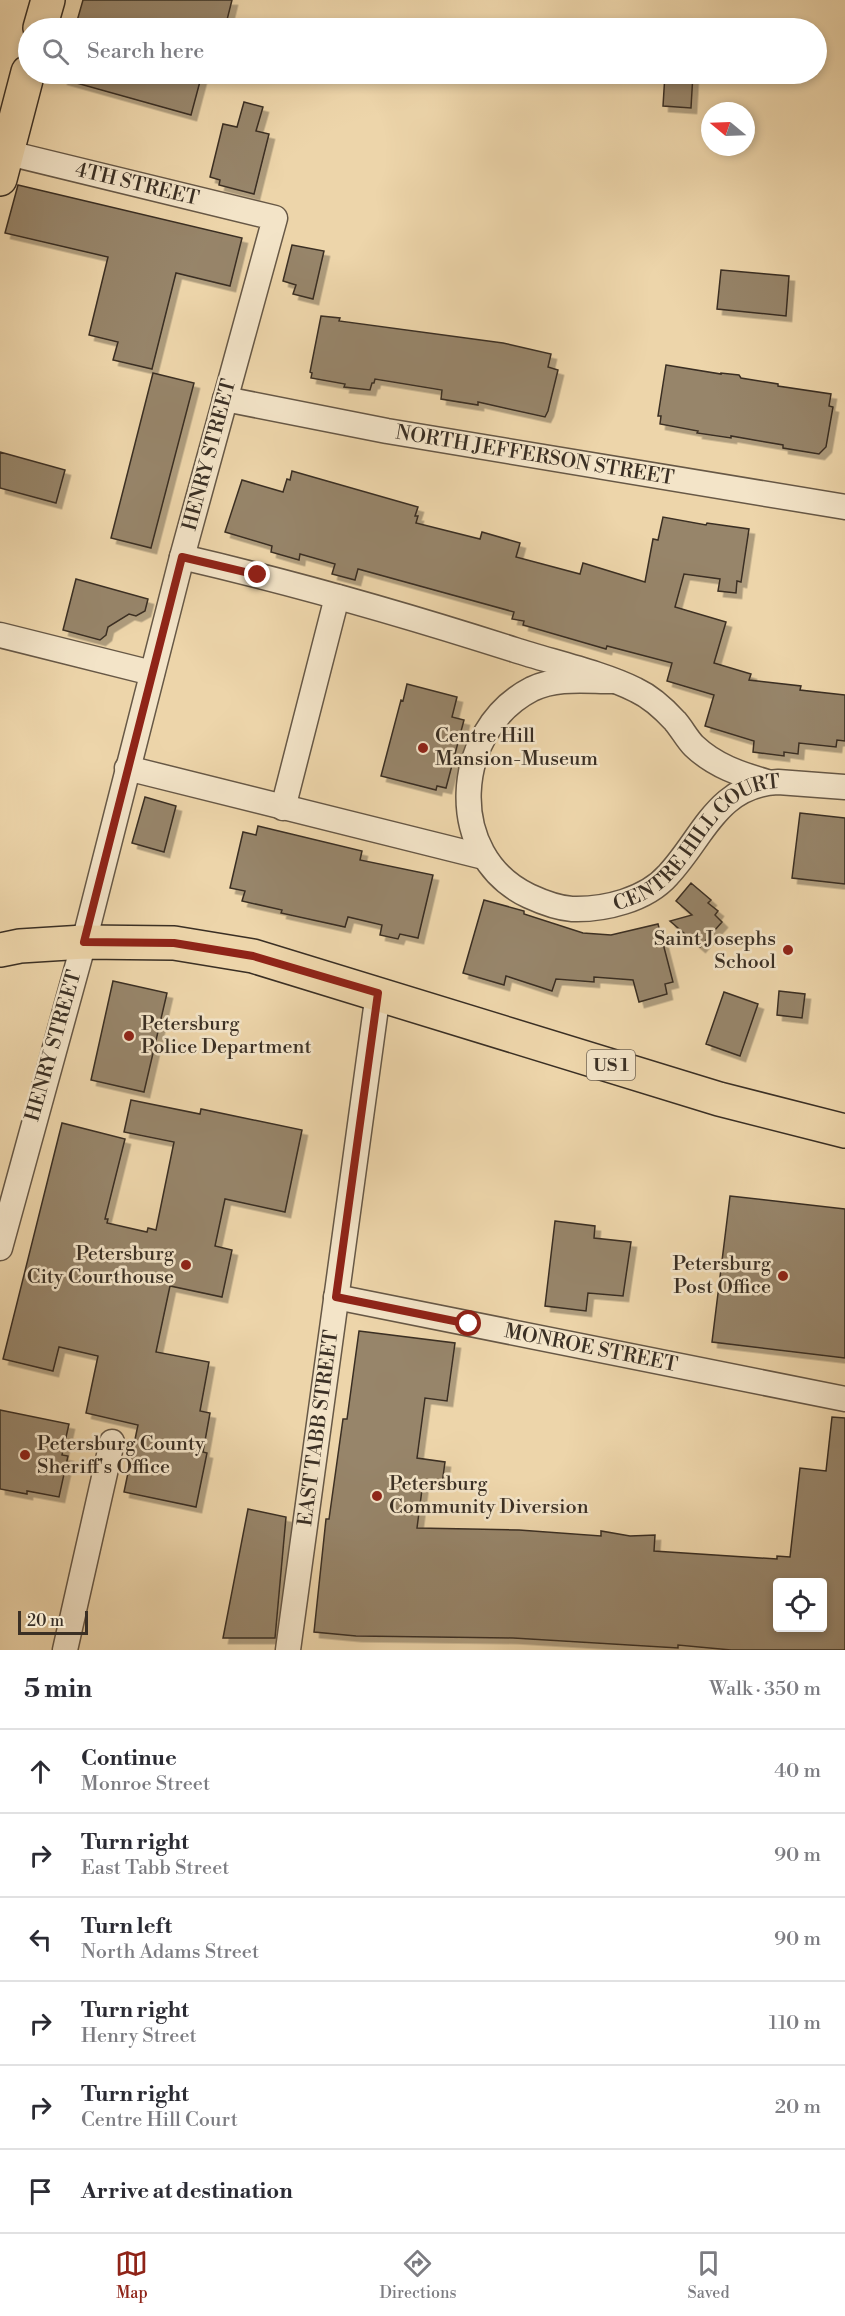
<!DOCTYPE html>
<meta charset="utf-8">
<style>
:root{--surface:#fff;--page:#f2f2f3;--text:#2b2b33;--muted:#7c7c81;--line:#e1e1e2;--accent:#8f2418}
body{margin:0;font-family:"Libre Bodoni",serif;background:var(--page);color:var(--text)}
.controls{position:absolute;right:18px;bottom:18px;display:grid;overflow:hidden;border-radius:6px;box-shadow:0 3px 9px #0003}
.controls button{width:54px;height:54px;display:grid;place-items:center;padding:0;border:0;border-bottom:2px solid var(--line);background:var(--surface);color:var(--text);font:30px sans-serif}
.compass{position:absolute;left:701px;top:102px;width:54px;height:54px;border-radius:50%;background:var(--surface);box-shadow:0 3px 9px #0003;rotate:289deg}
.scale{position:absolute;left:18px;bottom:15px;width:70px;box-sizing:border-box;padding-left:6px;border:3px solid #3a2f24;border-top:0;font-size:16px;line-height:21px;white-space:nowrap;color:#3a2f24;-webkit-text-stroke:4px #f3e4c8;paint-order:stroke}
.stop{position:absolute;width:18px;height:18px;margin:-14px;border:4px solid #8f2418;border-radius:50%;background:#fff}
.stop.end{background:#8f2418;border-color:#fff;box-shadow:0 2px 6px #0008}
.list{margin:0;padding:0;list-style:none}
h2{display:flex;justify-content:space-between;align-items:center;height:78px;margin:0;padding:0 24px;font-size:26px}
h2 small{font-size:20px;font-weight:400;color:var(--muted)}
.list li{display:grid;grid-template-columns:39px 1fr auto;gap:18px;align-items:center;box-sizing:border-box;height:84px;padding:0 24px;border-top:2px solid var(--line)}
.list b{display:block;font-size:22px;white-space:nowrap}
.list p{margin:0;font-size:20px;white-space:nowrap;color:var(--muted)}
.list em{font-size:20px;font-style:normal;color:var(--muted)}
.icon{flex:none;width:33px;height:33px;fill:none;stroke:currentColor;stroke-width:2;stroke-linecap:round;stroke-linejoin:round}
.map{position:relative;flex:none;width:845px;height:1650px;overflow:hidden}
.search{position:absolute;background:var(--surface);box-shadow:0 3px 9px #0003;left:18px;right:18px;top:18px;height:66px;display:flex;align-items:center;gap:15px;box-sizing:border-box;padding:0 21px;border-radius:33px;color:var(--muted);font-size:22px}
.sheet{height:582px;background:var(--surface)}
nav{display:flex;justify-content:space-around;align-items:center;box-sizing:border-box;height:84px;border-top:2px solid var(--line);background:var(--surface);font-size:16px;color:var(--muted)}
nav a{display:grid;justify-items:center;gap:3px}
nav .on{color:var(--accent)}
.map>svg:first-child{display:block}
</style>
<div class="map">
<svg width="845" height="1650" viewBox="0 0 845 1650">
<defs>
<filter id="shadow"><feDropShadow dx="5.5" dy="5.5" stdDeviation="0" flood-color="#0004"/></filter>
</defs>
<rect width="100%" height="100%" fill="#edd5aa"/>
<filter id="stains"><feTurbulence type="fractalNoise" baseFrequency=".00333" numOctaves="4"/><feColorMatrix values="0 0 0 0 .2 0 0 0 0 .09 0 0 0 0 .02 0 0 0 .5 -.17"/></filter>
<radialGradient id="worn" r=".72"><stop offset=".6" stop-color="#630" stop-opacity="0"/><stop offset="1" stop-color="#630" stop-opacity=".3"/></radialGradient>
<!-- building -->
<path fill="#97856a" stroke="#3a2f24" stroke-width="1.5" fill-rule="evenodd" filter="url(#shadow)" d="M83,0H232L225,28H75Z
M63,74H202L191,115L62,79Z
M665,74H693L691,108L663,106Z
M244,102L263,107L256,131L269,134L254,194L219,185L220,180L210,177L223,124L237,127Z
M18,185L242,238L230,286L176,273L152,369L113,360L118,342L89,335L108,257L5,233Z
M292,245L324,251L313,299L293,294L296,285L283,281Z
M721,270L789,276L786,316L717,309Z
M321,316L340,318L339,321L503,343L551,354L548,367L558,370L548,411L545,417L478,402V405L441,399L442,390L375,379L374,383H372L370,390L344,387L345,384L311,378L312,373L310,372Z
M666,365L721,374V373L739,375L741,378L778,384V386L831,394L829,406L833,407L826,447L819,454L783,448V445L731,436V438L697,433L698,431L660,424L661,416H658Z
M153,373L194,383L151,548L111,538Z
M0,452L65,470L56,503L0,488Z
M292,471L418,507L415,516H418L416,523L480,539L482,532L520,543L516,557L580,574L583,563L645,582L653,539L658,540L663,517L706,525L707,523L749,529L741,582L737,581L736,593L718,591L720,579L684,574L675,607L726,622L714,663L751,674L749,680L801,686L800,690L845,695V741L837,740L836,747L799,743L798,754L784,752V756L753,752L754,741L705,726L714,695L667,681L672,663L607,646L606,649L523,625L524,621L512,619L514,612L358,569L355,580L332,574L335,564L300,554L299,560L271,552L272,546L225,532L242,480L283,492L287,479L290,480Z
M76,579L148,599L145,611L136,616L129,614L108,627L106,635L100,640L63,630Z
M407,684L457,697L452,717L464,720L446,788L437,786L436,790L381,776L401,700L403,701Z
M145,797L176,806L164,852L132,843Z
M800,813L845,818V884L792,878Z
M258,826L362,851L360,860L433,875L418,938L400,934L398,939L380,935L382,925L348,917L345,927L281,913L282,910L242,901L245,891L230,888L243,832L256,835Z
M691,883L711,900L708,903L718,911L715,915L722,922L700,947L670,921L692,915L676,901Z
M484,900L524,911V914L583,933L611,935L658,924L673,982L665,984L667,994L639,1002L633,980L594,977V982L556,979L552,991L506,976L504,985L463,973Z
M113,981L167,993L144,1092L91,1080Z
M779,991L805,994L802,1018L777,1015Z
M724,992L758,1004L740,1056L706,1044Z
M131,1100L200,1114L201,1109L302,1130L285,1212L225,1199L215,1246L232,1250L222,1297L170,1286L156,1352L209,1362L200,1411L210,1413L203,1452L207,1453L196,1507L124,1492L138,1425L86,1413L98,1356L59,1347L53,1371L3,1359L62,1123L125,1139L105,1219H108L107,1223L147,1232L148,1228L156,1230L174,1142L124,1132Z
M730,1196L845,1209V1358L712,1342Z
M555,1221L595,1226L594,1238L631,1242L623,1296L588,1293L586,1311L545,1306Z
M359,1331L455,1343L447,1401L425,1398L417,1458L445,1462L442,1484L423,1482L417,1528L519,1530L601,1536V1531L630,1536L655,1535L654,1551L777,1559V1556L790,1557L800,1468L826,1471L832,1417L845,1418V1650H731L678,1645V1648L513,1638L356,1636L314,1632L326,1519H329L343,1419H347ZM777,1582H822V1628H777Z
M0,1410L69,1424L62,1455L68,1456L59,1497L27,1491V1494L0,1489Z
M248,1509L286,1517L275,1638H223Z"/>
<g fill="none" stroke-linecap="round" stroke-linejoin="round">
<defs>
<g id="street">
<path id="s1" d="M0,151L275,218L182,557L84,942L0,1248"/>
<path id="s2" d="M225,399L387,431L845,507"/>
<path d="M182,557C294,583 406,615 515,650C552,662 602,673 636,690C651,697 664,709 675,721C682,729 687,739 694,746C715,766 740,774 767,782"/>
<path d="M0,635L152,673"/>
<path id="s3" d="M612,681C585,681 557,677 532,689C452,730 444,856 529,896C542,902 557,908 572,909C604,910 646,900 668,875C703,838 717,785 778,782L845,787"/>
<path d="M127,768L484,857"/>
<path d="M283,808L337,597"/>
<path id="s4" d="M336,1297L845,1399"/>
<path d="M65,1650L112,1442"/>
<path id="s5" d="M288,1650L378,993"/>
</g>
<path id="primary" d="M40,28L48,0
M0,179L28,72
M0,950L20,946L84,942L174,943L253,956L719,1099L845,1131"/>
</defs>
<!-- street casing -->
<use href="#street" stroke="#675846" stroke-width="27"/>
<!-- primary casing -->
<use href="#primary" stroke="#3a2f24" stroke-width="36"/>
<!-- street -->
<use href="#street" stroke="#f3e4c8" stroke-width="24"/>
<!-- primary -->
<use href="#primary" stroke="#edd5aa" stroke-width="33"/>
</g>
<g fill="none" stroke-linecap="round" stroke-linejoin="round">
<!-- route -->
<path stroke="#8f2418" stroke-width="8" d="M258,575L182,557L84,942L174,943L253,956L378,993L336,1297L469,1324"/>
</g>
<!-- markers -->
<g fill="#8f2418" stroke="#f3e4c8" stroke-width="2">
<circle cx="423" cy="748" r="6"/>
<circle cx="788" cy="950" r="6"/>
<circle cx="129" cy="1036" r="6"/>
<circle cx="186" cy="1265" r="6"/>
<circle cx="783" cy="1276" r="6"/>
<circle cx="25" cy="1455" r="6"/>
<circle cx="377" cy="1496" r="6"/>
</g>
<g text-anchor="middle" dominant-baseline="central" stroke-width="5" stroke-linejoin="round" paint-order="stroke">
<!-- shield labels -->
<rect fill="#f3e4c8" stroke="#726555" stroke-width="1.5" x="587" y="1050" width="48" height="30" rx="4.5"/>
<g font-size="18" font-weight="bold" fill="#3a2f24">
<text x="611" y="1065">US 1</text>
</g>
<!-- street labels -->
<g font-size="20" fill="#3a2f24" stroke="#f3e4c8">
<text stroke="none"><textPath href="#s1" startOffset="141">4TH STREET</textPath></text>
<text transform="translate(210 455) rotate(-75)">HENRY STREET</text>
<text stroke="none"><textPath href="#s2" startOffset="315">NORTH JEFFERSON STREET</textPath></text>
<text stroke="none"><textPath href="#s3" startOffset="530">CENTRE HILL COURT</textPath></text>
<text transform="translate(54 1046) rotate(-74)">HENRY STREET</text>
<text stroke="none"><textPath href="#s4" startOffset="260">MONROE STREET</textPath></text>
<text stroke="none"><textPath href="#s5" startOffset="224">EAST TABB STREET</textPath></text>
</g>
<!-- poi labels -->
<g font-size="20" fill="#3a2f24" stroke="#f3e4c8" text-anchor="start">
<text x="435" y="736">Centre Hill<tspan x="435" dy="23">Mansion-Museum</tspan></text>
<text x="776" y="939" text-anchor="end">Saint Josephs<tspan x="776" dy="23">School</tspan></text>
<text x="141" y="1024">Petersburg<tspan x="141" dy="23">Police Department</tspan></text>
<text x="174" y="1254" text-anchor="end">Petersburg<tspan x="174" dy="23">City Courthouse</tspan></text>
<text x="771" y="1264" text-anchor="end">Petersburg<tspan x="771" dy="23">Post Office</tspan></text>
<text x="37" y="1444">Petersburg County<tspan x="37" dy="23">Sheriff's Office</tspan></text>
<text x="389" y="1484">Petersburg<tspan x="389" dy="23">Community Diversion</tspan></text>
</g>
</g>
<rect width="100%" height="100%" filter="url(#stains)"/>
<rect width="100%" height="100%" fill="url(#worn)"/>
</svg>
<div class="controls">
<button><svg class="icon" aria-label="locate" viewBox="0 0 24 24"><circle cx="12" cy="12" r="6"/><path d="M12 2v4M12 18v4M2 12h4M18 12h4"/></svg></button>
</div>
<svg class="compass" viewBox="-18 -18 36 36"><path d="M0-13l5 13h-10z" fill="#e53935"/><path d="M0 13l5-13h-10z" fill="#7c7c81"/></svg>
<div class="scale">20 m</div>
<div class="stop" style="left:469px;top:1324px"></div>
<div class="stop end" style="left:258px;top:575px"></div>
<div class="search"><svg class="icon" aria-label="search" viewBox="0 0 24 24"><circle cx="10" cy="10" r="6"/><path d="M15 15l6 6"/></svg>Search here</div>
</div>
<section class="sheet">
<h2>5 min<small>Walk · 350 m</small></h2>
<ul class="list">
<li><svg class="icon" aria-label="ahead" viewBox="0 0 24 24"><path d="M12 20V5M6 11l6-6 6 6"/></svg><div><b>Continue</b><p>Monroe Street</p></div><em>40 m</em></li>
<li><svg class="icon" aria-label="right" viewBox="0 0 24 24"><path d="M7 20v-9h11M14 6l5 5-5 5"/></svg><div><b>Turn right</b><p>East Tabb Street</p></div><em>90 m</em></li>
<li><svg class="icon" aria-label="left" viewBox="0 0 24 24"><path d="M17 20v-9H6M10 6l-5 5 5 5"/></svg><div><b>Turn left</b><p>North Adams Street</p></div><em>90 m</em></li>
<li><svg class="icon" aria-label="right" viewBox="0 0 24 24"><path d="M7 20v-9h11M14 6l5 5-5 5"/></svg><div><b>Turn right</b><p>Henry Street</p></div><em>110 m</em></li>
<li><svg class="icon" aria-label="right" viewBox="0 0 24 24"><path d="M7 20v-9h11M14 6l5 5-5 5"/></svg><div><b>Turn right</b><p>Centre Hill Court</p></div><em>20 m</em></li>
<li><svg class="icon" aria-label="arrive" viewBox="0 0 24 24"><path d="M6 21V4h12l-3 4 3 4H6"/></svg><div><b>Arrive at destination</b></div></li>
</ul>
</section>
<nav>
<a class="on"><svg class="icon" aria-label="map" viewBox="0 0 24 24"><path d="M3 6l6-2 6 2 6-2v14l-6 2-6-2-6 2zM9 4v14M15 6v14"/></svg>Map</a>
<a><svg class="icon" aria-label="directions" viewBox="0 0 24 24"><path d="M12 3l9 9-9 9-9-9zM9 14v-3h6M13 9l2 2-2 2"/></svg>Directions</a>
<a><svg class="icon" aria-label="saved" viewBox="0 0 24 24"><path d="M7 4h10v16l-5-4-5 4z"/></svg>Saved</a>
</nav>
